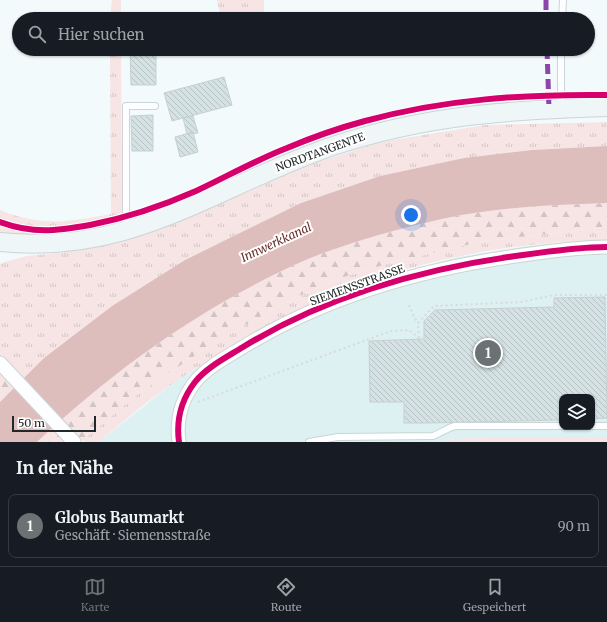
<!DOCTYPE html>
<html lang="de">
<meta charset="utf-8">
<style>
:root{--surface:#171b24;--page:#20242c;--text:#f1f3f6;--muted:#9ea1a6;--line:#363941;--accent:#6a7273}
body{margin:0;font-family:Merriweather,serif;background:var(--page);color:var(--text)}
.controls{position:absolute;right:12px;bottom:12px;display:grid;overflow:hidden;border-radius:8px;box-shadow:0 1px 3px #0004}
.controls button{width:36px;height:36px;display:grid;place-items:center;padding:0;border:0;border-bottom:1px solid var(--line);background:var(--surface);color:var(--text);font:20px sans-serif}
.scale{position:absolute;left:12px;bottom:10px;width:84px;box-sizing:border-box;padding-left:4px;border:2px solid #212829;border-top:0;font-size:11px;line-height:14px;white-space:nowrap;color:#212829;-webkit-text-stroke:3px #fff;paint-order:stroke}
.you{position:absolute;left:411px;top:215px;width:14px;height:14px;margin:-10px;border:3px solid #fff;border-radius:50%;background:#1a73e8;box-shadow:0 0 0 6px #1a73e833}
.badge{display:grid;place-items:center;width:26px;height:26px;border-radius:50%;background:var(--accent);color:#fff;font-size:13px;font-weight:700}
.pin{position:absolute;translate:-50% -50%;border:2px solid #fff;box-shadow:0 1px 4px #0006}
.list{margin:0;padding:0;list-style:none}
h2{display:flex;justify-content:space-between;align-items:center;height:52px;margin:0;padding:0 16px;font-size:17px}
h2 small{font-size:13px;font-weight:400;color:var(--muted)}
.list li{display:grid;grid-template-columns:26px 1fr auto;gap:12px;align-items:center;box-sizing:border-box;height:64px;margin:0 8px 8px;padding:0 8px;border:1px solid var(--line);border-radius:8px}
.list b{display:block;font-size:15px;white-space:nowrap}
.list p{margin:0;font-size:13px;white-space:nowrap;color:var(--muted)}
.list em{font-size:13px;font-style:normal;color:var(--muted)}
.icon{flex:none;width:22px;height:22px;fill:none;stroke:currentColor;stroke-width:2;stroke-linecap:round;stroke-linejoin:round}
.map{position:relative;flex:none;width:607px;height:442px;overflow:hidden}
.search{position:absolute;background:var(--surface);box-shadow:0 1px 3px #0004;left:12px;right:12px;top:12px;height:44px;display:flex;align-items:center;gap:10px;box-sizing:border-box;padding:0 14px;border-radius:22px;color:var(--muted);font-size:15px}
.sheet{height:124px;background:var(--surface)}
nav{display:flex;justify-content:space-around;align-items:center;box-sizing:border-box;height:56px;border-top:1px solid var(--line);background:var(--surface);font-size:11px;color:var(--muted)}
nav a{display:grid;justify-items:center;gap:2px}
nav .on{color:var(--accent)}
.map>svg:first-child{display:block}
</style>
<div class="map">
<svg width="607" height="442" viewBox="0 0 607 442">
<defs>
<pattern id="grass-tufts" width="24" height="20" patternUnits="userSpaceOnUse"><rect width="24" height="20" fill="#f6e5e4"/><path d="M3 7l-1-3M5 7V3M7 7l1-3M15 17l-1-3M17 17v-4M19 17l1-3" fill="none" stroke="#d3c4c4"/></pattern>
<pattern id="forest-firs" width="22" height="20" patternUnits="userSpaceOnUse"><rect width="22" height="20" fill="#f6e5e4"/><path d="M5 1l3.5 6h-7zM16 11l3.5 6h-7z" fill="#d3c4c4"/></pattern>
<pattern id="building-back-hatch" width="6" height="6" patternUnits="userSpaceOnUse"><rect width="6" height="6" fill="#d4e2e3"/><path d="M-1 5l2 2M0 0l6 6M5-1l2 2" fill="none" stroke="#b6c2c3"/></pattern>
</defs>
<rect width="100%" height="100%" fill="#f2fafc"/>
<!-- built -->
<path fill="#ddf1f2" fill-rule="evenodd" d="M588,240H607V437L455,439L439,442H99L173,383L210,360L268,326L336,294L376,279L458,257L527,246ZM562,397H592V427H562Z"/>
<!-- grass -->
<path fill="url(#grass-tufts)" d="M112,0H121V19H110Z
M217,0H264V19H221Z
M110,49H121L122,215C90,223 52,236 20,227C13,225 7,221 0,218V210C41,227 69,222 111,214Z
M607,122V146L532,150L464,158L380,176L301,203L185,260L112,306L44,358L25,378L0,353V264L2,263L26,256L60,253L99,245L170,225L309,165L380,142L485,125Z
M118,222L121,223L81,234L0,237V225C45,241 74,231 118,222Z
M607,227V240C502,242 392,264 297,311C255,331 214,356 175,382C148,400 123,422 99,442H86L82,440L138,394L209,346L291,299L344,277L393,262L484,241Z
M517,437H607V442H439L455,439Z"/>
<!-- forest -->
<path fill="url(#forest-firs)" d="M607,203V227L484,241L393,262L344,277L291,299L209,346L138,394L81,442H37C117,367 207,303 308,259C347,243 401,228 442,219C496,207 552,205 607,203Z
M0,353L25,378L0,402Z"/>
<!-- water -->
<path fill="#debebc" d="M607,146V203C552,205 496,207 442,219C401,228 347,243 308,259C207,303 117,367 37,442H0V402L44,358L112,306L185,260L301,203L380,176L464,158L532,150Z"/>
<!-- building -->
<path fill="url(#building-back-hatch)" stroke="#c8cfd1" d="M130,49H156V85H131Z
M224,77L232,105L172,121L164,93Z
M153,115V151H132L131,116Z
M193,116L198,133L187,134L183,118Z
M193,132L198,152L180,157L175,137Z
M605,297L607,418L592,419V397H562V420L427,423H404V402H370L369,341L424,339V321L435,310L554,307V298Z"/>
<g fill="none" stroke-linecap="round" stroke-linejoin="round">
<defs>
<path id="service" d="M562,19L563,0
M561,107V49
M128,227L126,217V106H155
M592,426H607
M309,442L338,437L433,436C441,433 447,428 455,426H562"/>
<path id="minor" d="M0,363L74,442
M179,442C176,420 181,400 195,382C207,367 227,357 243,347C328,295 425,268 523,255C551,251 579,247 607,247"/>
<path id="secondary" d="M0,242C133,256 215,186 333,146C426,115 509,110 607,107"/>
</defs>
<!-- service casing -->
<use href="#service" stroke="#ccd4d5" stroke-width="8"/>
<!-- minor casing -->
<use href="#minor" stroke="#ccd4d5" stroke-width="15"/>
<!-- secondary casing -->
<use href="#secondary" stroke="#ccd4d5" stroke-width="20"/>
<!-- path -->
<path stroke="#d8dada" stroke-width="2" stroke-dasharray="2 3" stroke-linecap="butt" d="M409,305L414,317L418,323
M419,338L418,323L434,306L521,302L554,295H607
M198,402L391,331L409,330L419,338L424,339"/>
<!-- service -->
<use href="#service" stroke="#fdfeff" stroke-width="6"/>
<!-- minor -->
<use href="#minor" stroke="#fdfeff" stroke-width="13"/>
<!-- secondary -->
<use href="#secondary" stroke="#eff6f7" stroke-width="18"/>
<!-- quiet -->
<path stroke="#8e44ad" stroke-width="5" stroke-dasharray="10 5" stroke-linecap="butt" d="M546,0V19
M547,49L549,109"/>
<defs>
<path id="cycleway" d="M0,222C33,234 56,231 90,225C126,218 162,206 196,191C226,177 256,160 287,148C313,137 339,128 365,121C445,99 525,94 607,95
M179,442C176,420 181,400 195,382C207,367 227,357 243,347C328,295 425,268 523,255C551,251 579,247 607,247"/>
</defs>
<!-- cycleway casing -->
<use href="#cycleway" stroke="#fff" stroke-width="8"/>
<!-- cycleway -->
<use href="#cycleway" stroke="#d6006c" stroke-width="6"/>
</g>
<g text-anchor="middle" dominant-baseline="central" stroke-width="4" stroke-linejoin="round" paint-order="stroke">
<!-- street labels -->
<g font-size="11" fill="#212829" stroke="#fff">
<text transform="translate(320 152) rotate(-20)">NORDTANGENTE</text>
<text transform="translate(357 285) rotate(-20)">SIEMENSSTRASSE</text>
</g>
<!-- water labels -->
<g font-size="12" font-style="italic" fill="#6b2e2c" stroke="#fff">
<text transform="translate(276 242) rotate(-25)">Innwerkkanal</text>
</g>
</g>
</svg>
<div class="controls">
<button><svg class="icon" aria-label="layers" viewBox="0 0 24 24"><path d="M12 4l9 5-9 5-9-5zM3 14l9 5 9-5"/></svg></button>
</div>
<div class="scale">50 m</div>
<div class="you"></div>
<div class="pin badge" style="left:488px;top:353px">1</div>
<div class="search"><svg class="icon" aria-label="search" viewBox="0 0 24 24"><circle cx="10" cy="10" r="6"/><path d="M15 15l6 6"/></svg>Hier suchen</div>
</div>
<section class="sheet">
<h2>In der Nähe<small></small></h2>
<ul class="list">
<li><span class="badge">1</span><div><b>Globus Baumarkt</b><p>Geschäft · Siemensstraße</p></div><em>90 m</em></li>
</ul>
</section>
<nav>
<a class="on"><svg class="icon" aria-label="map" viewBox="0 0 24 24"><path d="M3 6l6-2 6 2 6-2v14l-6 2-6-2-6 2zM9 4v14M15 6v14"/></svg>Karte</a>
<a><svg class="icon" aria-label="directions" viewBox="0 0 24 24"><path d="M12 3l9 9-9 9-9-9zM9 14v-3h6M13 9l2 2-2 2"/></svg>Route</a>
<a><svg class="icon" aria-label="saved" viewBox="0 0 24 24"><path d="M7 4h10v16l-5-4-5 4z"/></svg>Gespeichert</a>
</nav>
